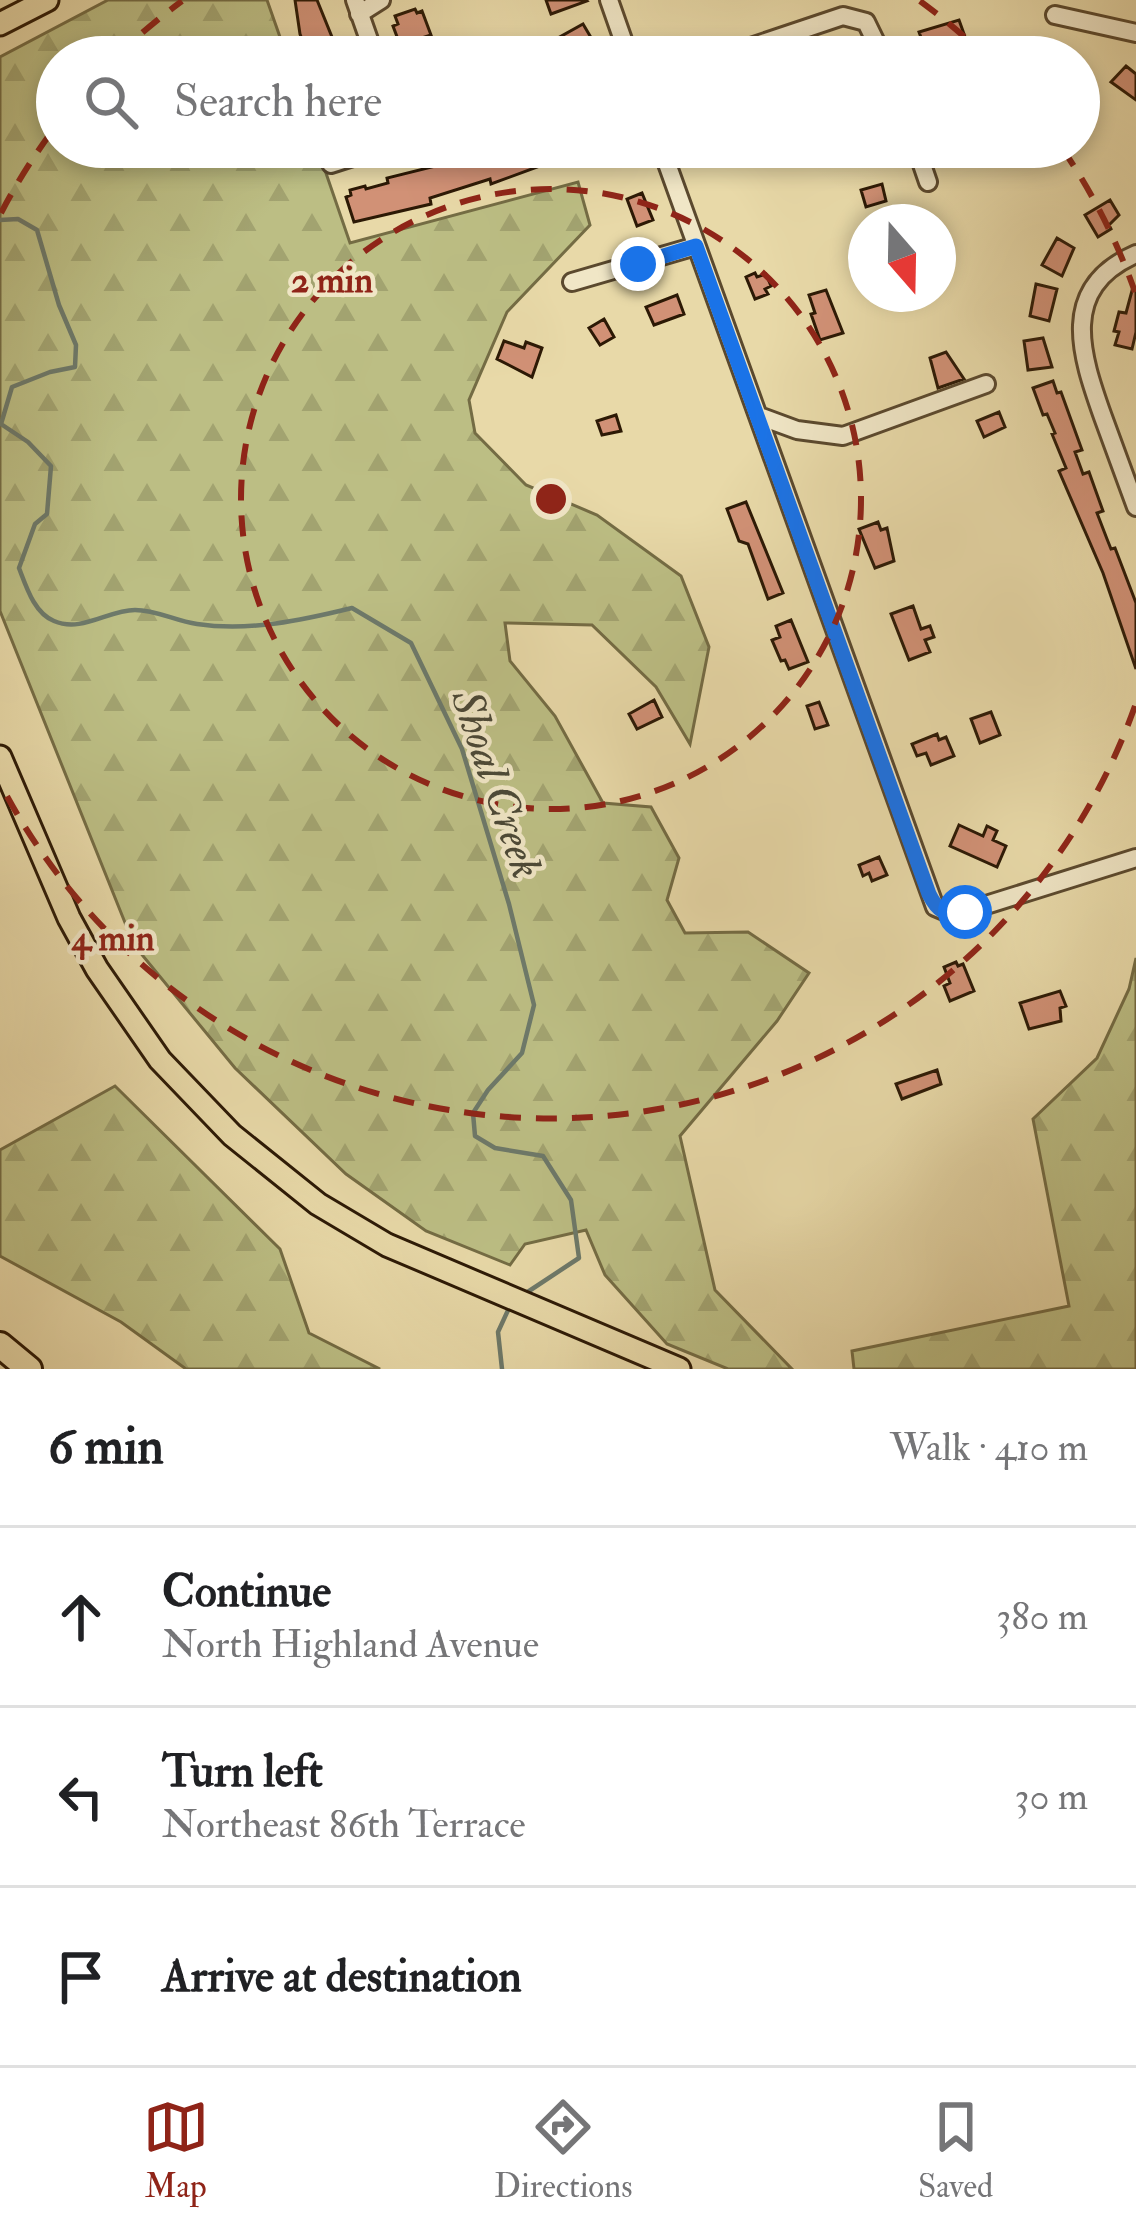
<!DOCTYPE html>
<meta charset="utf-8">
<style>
:root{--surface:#fff;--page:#f6f6f6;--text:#202124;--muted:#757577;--line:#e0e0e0;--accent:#8f2418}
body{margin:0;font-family:"IM FELL Double Pica",serif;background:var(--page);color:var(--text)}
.compass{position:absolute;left:848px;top:204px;width:108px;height:108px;border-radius:50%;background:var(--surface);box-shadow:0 6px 18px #0003;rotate:160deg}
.stop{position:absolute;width:36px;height:36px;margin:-27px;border:9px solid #1a73e8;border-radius:50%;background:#fff}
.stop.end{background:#1a73e8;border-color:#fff;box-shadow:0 3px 12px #0008}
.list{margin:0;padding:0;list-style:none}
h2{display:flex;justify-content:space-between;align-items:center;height:156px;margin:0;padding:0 48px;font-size:51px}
h2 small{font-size:39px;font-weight:400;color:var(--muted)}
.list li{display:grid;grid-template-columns:78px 1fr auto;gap:36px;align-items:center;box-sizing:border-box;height:180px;padding:0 48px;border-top:3px solid var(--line)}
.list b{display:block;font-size:45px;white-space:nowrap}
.list p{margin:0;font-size:39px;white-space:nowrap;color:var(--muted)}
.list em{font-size:39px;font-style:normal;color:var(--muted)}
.icon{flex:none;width:66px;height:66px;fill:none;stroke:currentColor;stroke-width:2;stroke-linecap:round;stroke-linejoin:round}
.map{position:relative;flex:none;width:1136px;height:1369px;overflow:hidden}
.search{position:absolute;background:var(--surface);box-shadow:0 6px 18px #0003;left:36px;right:36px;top:36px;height:132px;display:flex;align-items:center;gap:30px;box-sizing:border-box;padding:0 42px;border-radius:66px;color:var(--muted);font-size:45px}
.sheet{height:696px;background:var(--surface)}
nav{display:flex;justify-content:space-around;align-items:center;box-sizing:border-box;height:168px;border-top:3px solid var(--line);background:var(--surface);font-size:33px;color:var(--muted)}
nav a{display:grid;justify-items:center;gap:6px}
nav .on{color:var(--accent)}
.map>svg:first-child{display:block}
</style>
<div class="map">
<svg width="1136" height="1369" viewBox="0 0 1136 1369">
<defs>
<pattern id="forest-firs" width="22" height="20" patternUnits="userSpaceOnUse" patternTransform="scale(3)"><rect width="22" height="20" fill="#bcbe84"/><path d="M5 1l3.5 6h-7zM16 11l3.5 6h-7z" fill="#a2a370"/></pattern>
</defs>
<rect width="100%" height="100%" fill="#e8d9a8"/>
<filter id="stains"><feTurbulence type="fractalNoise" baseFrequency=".00167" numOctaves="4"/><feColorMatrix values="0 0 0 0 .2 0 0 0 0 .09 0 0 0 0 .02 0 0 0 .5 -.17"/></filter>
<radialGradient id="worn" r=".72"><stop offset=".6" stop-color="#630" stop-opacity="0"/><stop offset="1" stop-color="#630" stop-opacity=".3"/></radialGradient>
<!-- forest -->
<path fill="url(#forest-firs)" stroke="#746c44" stroke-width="3" d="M108,0H267L287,57H57V147H317L350,243L578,182L590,225L507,312L469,400L475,433L526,485L597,515L681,576L709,647L690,744L656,687L592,625L505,623L510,661L555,716L603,803L651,807L679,858L667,900L685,933L748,932L809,973L777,1021L680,1136L715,1290L792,1369H728L667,1344L605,1275L586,1230L525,1244L510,1265L426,1231L346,1174L235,1068L134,945L0,611V57Z
M1136,958V1369H854L852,1351L1069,1306L1033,1119L1097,1058L1129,989Z
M115,1086L280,1249L309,1333L380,1369H186L121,1322L0,1256V1150Z"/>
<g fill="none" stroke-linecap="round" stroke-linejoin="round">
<!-- stream -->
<path stroke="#6d796a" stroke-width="4.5" d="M0,220L18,219L37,230L59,305L76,345L75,367L50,372L12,387L1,424L28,442L51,466L47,514L35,524L19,568C26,586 34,613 54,621C82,633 108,610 135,610C157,610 175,621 197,624C249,632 303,620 352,608L411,643L462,749L509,904L534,1005L522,1053L488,1090L473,1113L475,1136L495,1148L543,1156L571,1200L579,1258L523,1295
M502,1369L498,1332L510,1306"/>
</g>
<!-- building -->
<path fill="#d19176" stroke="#2c1905" stroke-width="3" d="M295,0H317L336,47L309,57L300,34Z
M546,0H586L587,1L551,14Z
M415,9L417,13L422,11L431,35L425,37L427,41L407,48L399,42L393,26L398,24L395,16Z
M959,20L968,45L935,57H920L916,46L923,43L919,32Z
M583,24L596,46L591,49L594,57H566L558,38Z
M526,39L533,57H452L482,45L486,53Z
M1126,66L1136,74V100L1111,82Z
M480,147H564L567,156L491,184L490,179L430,198L431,204L354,222L346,197L351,195L350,190L365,186L366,189L388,183L387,178L444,164L443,160L450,157L458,155L459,159L481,152Z
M882,184L886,201L866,207L861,190Z
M642,193L653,220L637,226L627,199Z
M1110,200L1119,215L1109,225L1111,229L1098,237L1085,215Z
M1057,238L1074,248L1062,276L1042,265Z
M755,273L757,277L766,274L771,286L765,289L768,294L755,299L746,277Z
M1036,284L1057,289L1049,321L1030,316Z
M1133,287L1136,288V332L1132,349L1115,345L1119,332L1114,331L1119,312L1126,313Z
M826,290L843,333L820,340L811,314L815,313L809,295Z
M677,295L684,314L654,325L646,307Z
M604,319L614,337L600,345L589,328Z
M1043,338L1052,367L1028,370L1024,341Z
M504,341L524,348L526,342L542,348L532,377L497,359Z
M946,352L964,379L938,388L930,358Z
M1053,381L1057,393L1061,392L1082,450L1075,452L1083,474L1089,472L1094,486L1103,511L1097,513L1107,539L1111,549L1115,548L1136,603V669L1103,573L1059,471L1066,468L1052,434L1055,433L1047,414L1043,415L1033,388Z
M999,412L1005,427L984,437L977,421Z
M616,415L621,431L602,435L597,421Z
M746,502L783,593L768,599L748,544L739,541L727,509Z
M878,522L881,530L887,528L894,561L875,568L859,529Z
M913,606L921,629L930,626L934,637L925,640L930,652L909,660L891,614Z
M791,620L808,662L789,669L785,660L781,661L772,640L780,637L776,626Z
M654,700L662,717L637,729L629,714Z
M819,702L828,725L815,729L807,706Z
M991,712L1000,735L980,743L971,719Z
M937,734L939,740L946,737L954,756L931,765L926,753L917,756L912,744Z
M959,825L983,836L987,826L997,831L993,840L1006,846L997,867L950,846Z
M879,857L887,875L872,881L869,873L863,876L859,865Z
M956,962L958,966L963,964L974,991L950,1001L944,986L950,983L944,967Z
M1060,991L1066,1006L1060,1008L1061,1021L1029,1029L1020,1003Z
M937,1070L941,1084L902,1099L896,1084Z"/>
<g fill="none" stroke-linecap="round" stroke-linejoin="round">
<defs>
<path id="minor" d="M355,0L375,57
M609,0L629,57
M359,14L381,0
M1055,15L1136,33
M721,57L843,16L866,22L883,57
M661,147L935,907L954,915L1136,858
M916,147L928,182
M331,164L384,147
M1136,254C1058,288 1081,355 1103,417C1114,447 1125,477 1136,507
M572,282L696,246
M759,416L797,430L843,436L986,384"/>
<path id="major" d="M0,24L47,0
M0,757L69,918L97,969L160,1060L232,1135L318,1204L387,1245L679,1369"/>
<path id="highway" d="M0,1345L29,1369"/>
</defs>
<!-- minor casing -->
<use href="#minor" stroke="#5b492e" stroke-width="22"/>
<!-- major casing -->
<use href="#major" stroke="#2c1905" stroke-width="27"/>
<!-- highway casing -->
<use href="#highway" stroke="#2c1905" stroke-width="30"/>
<!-- minor -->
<use href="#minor" stroke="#f0e6c6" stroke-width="16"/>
<!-- major -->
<use href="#major" stroke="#e8d9a8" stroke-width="21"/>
<!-- highway -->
<use href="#highway" stroke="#e8d9a8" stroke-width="24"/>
</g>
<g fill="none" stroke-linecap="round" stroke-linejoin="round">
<!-- route -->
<path stroke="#1a73e8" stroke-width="15" d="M638,264L696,246L929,894C937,910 946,918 965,912"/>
</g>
<!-- distance rings -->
<g fill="none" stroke="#8f2418" stroke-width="6" stroke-dasharray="21 15">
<circle cx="551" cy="499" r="310"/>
<path d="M1135 706A620 620 0 0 1 1 785M1 213A620 620 0 0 1 56 126M116 57A620 620 0 0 1 182 1M920 1A620 620 0 0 1 986 57M1062 148A620 620 0 0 1 1135 292"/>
</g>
<g text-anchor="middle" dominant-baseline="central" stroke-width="9" stroke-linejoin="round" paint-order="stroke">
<!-- water labels -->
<g font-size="45" font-style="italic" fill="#4c4937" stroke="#f0e6c6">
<text transform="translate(496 784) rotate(71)">Shoal Creek</text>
</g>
</g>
<circle cx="551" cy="499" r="18" fill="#8f2418" stroke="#f0e6c6" stroke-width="6"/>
<g font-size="36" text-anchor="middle" font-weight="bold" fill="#8f2418" stroke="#f0e6c6" stroke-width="9" stroke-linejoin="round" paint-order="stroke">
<text x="332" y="292">2 min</text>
<text x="113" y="950">4 min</text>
</g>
<rect width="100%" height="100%" filter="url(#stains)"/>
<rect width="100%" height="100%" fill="url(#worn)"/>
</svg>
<svg class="compass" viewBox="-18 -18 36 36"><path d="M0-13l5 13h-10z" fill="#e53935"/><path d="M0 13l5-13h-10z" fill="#757577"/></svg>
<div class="stop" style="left:965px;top:912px"></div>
<div class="stop end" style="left:638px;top:264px"></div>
<div class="search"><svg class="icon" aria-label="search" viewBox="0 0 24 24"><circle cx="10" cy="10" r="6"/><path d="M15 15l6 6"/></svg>Search here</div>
</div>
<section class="sheet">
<h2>6 min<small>Walk · 410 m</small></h2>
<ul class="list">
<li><svg class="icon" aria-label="ahead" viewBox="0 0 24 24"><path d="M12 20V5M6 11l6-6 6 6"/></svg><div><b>Continue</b><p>North Highland Avenue</p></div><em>380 m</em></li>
<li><svg class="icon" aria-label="left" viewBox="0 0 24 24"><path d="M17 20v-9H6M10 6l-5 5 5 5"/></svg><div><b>Turn left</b><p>Northeast 86th Terrace</p></div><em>30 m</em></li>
<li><svg class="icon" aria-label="arrive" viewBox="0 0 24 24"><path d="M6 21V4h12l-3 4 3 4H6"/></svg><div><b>Arrive at destination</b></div></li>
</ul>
</section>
<nav>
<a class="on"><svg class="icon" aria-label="map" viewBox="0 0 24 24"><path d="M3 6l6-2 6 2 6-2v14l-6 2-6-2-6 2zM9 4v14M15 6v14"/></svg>Map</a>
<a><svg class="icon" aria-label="directions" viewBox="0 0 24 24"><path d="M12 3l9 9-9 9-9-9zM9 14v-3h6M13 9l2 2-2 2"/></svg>Directions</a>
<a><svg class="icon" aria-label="saved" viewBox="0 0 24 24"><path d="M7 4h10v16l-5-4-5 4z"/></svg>Saved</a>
</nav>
